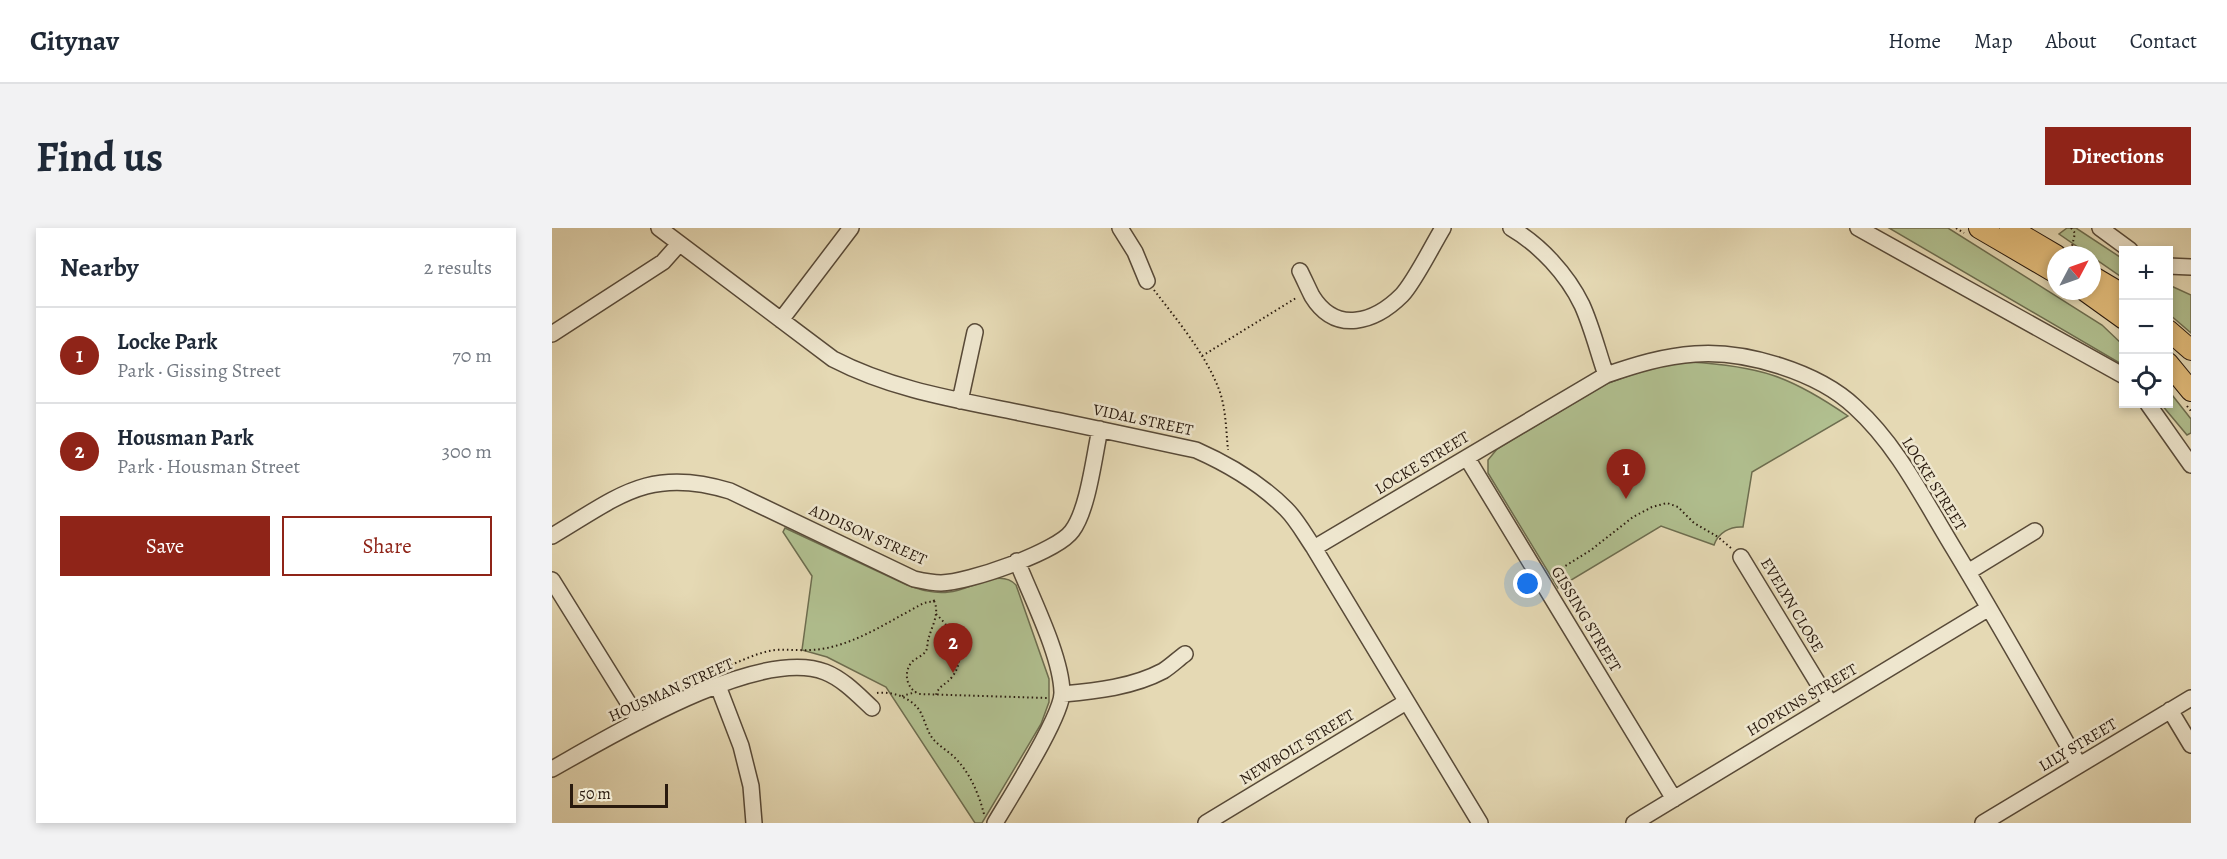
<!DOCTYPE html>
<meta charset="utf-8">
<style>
:root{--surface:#fff;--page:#f2f2f3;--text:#1f2937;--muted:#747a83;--line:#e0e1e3;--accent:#8f2418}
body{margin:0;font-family:Alegreya,serif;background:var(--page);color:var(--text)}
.controls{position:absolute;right:18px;top:18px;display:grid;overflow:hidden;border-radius:0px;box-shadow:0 3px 9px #0003}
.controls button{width:54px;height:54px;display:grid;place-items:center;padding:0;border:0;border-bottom:2px solid var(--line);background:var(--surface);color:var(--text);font:30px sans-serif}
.compass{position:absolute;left:1495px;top:18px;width:54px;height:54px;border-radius:50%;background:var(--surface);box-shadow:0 3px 9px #0003;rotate:49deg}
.scale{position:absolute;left:18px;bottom:15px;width:98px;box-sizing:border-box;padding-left:6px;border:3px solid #291a0e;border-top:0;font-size:16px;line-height:21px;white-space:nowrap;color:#291a0e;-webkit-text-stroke:4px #eee6ce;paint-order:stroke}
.you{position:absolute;left:976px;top:356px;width:21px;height:21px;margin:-15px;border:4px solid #fff;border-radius:50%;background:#1a73e8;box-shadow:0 0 0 9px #1a73e833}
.badge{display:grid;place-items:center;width:39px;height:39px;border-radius:50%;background:var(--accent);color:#fff;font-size:20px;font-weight:700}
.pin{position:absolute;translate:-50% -50px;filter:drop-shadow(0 2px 3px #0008)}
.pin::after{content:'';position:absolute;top:32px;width:21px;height:18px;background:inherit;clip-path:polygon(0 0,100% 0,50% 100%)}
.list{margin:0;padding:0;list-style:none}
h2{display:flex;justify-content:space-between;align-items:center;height:78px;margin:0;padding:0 24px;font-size:26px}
h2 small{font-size:20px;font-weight:400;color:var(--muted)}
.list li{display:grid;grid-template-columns:39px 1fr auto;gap:18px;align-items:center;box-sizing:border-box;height:96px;padding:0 24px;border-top:2px solid var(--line)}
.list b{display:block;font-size:22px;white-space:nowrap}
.list p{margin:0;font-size:20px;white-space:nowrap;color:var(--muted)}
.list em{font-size:20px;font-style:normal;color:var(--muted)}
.actions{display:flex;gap:12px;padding:18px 24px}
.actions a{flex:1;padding:14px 0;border:2px solid var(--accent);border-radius:0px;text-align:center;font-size:21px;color:var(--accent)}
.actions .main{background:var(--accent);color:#fff}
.icon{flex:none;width:33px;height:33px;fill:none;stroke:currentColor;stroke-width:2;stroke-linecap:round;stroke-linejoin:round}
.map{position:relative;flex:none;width:1639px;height:595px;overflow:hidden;border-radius:0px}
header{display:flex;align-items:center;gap:36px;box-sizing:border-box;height:84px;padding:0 30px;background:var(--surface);border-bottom:2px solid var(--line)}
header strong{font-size:28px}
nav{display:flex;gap:33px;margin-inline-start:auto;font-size:21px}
.intro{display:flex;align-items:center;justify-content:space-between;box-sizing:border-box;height:144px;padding:0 36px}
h1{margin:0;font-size:42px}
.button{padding:15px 27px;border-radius:0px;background:var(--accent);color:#fff;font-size:21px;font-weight:700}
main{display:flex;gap:36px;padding:0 36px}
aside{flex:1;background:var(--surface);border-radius:0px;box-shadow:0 3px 9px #0003}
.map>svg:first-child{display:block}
</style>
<header>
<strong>Citynav</strong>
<nav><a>Home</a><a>Map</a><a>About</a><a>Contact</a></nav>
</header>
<div class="intro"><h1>Find us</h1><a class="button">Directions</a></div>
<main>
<aside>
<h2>Nearby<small>2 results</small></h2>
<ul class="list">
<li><span class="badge">1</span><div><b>Locke Park</b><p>Park · Gissing Street</p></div><em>70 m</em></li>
<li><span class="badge">2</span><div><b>Housman Park</b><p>Park · Housman Street</p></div><em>300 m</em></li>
</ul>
<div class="actions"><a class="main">Save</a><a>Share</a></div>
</aside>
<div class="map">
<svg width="1639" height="595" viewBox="0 0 1639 595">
<rect width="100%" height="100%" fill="#e5d9b4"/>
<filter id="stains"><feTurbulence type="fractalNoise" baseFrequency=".00333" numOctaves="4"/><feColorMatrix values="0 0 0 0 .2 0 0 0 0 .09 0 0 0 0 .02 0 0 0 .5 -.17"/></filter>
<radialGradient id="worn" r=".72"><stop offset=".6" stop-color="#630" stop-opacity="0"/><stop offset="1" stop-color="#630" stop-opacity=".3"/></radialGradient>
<!-- green -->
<path fill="#b1c090" stroke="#6d6d4f" stroke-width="1.5" d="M1337,0H1396L1550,97L1571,117V137Z
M1515,0H1524L1571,31V50L1507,6Z
M1617,57L1639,67V105L1617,86Z
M1137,134C1208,138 1238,148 1296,188L1200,244L1191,299C1178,298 1166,305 1162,317L1109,298L1006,360L936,245V232L945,221L1054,156L1084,145L1114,137Z
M1617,163L1639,191V205L1635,207L1609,176H1616Z
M233,300L355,357C369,362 382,366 397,364C417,363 447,339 464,357L497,451V474L489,496L430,595H423L334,459L275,429L250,422L260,348L231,304Z"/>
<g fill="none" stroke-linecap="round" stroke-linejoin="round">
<defs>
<path id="minor" d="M107,0L281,131C339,161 400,171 464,184C524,196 584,209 644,222C678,237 708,255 734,281C745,292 753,307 762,320L928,595
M568,0L583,24L595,53
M959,0C988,17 1015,46 1030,77C1040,99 1046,124 1054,147
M1306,0L1572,148
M1548,0L1578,22
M1616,38L1639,39
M748,43C752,51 756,60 760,68C784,107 823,94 850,67C863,53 880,18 891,0
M229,92L299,0
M0,106L111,34L127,16
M408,173L423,104
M1596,176L1639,237
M915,230L1122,571
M0,308C66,269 97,238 178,263L362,351C371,353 380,355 389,355C415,355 505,324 520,303C536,282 542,229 548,201
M762,320L1054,147C1083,137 1112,128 1143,126C1193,122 1266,144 1303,179C1346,218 1372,272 1402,321C1445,392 1486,465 1527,537
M1189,329L1278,475
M1416,344L1483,303
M0,352L87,492
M166,458L189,518L199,558L202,595
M511,466C544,463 581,459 611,443C619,438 626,431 633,426
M1618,482L1639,517
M0,541C59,508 207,418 273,444C291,451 306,467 320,480
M443,595C457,571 511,487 510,464C509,427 479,369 465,333
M654,595L854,474
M1082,595L1437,380
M1431,595L1639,470"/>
<path id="major" d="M1427,0L1504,45
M1458,0L1504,27
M1540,48L1572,67
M1533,63L1572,91
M1616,102L1639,122
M1616,135L1639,163"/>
</defs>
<!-- minor casing -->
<use href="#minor" stroke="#584a38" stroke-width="18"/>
<!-- major casing -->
<use href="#major" stroke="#291a0e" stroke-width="22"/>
<!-- path -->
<path stroke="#291a0e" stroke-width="2" stroke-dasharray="1.5 3" stroke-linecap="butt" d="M1404,0L1412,5
M1519,0L1523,5L1519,23
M602,62C625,92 652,124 666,159C674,178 674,202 676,222
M1509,63L1519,70
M650,128L744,70
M1635,178L1639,183
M1002,345L1039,322L1081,289L1100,279L1115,275L1126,279L1142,295L1166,309L1179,320
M382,373C388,385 380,398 377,409C375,413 376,419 374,423C371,428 363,430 359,435C351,446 355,461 367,466L495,470
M384,386C401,402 417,427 400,449C394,457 387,457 384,467
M179,437C193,431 208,424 223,422C241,421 257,424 275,420C309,413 341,391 372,375L382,373L381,369
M325,465C341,463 361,470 369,485C373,493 375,503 381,511C388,519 398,524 405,532C419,547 427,567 432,586
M350,468L364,464"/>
<!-- minor -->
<use href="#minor" stroke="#eee6ce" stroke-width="15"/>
<!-- major -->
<use href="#major" stroke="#e2bc7a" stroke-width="20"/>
</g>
<g text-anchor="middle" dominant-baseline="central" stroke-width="5" stroke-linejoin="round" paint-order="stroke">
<!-- street labels -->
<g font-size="16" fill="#291a0e" stroke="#eee6ce">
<text transform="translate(591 192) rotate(12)">VIDAL STREET</text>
<text transform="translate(870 235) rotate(-31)">LOCKE STREET</text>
<text transform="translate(1382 256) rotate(58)">LOCKE STREET</text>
<text transform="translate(316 307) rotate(24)">ADDISON STREET</text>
<text transform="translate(1240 377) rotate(59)">EVELYN CLOSE</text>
<text transform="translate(1034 391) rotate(59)">GISSING STREET</text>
<text transform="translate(119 462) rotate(-24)">HOUSMAN STREET</text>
<text transform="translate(1250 472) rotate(-31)">HOPKINS STREET</text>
<text transform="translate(1526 517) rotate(-31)">LILY STREET</text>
<text transform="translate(745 519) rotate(-31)">NEWBOLT STREET</text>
</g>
</g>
<rect width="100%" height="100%" filter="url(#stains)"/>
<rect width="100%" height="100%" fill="url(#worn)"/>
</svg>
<div class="controls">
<button>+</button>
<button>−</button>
<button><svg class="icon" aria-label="locate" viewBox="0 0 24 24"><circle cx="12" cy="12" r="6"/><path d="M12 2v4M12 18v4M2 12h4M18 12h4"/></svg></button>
</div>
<svg class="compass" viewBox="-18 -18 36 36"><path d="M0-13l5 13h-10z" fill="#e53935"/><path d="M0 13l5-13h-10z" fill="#747a83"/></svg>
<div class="scale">50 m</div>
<div class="you"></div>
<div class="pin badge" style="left:1074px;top:271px">1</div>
<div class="pin badge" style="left:401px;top:445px">2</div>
</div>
</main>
